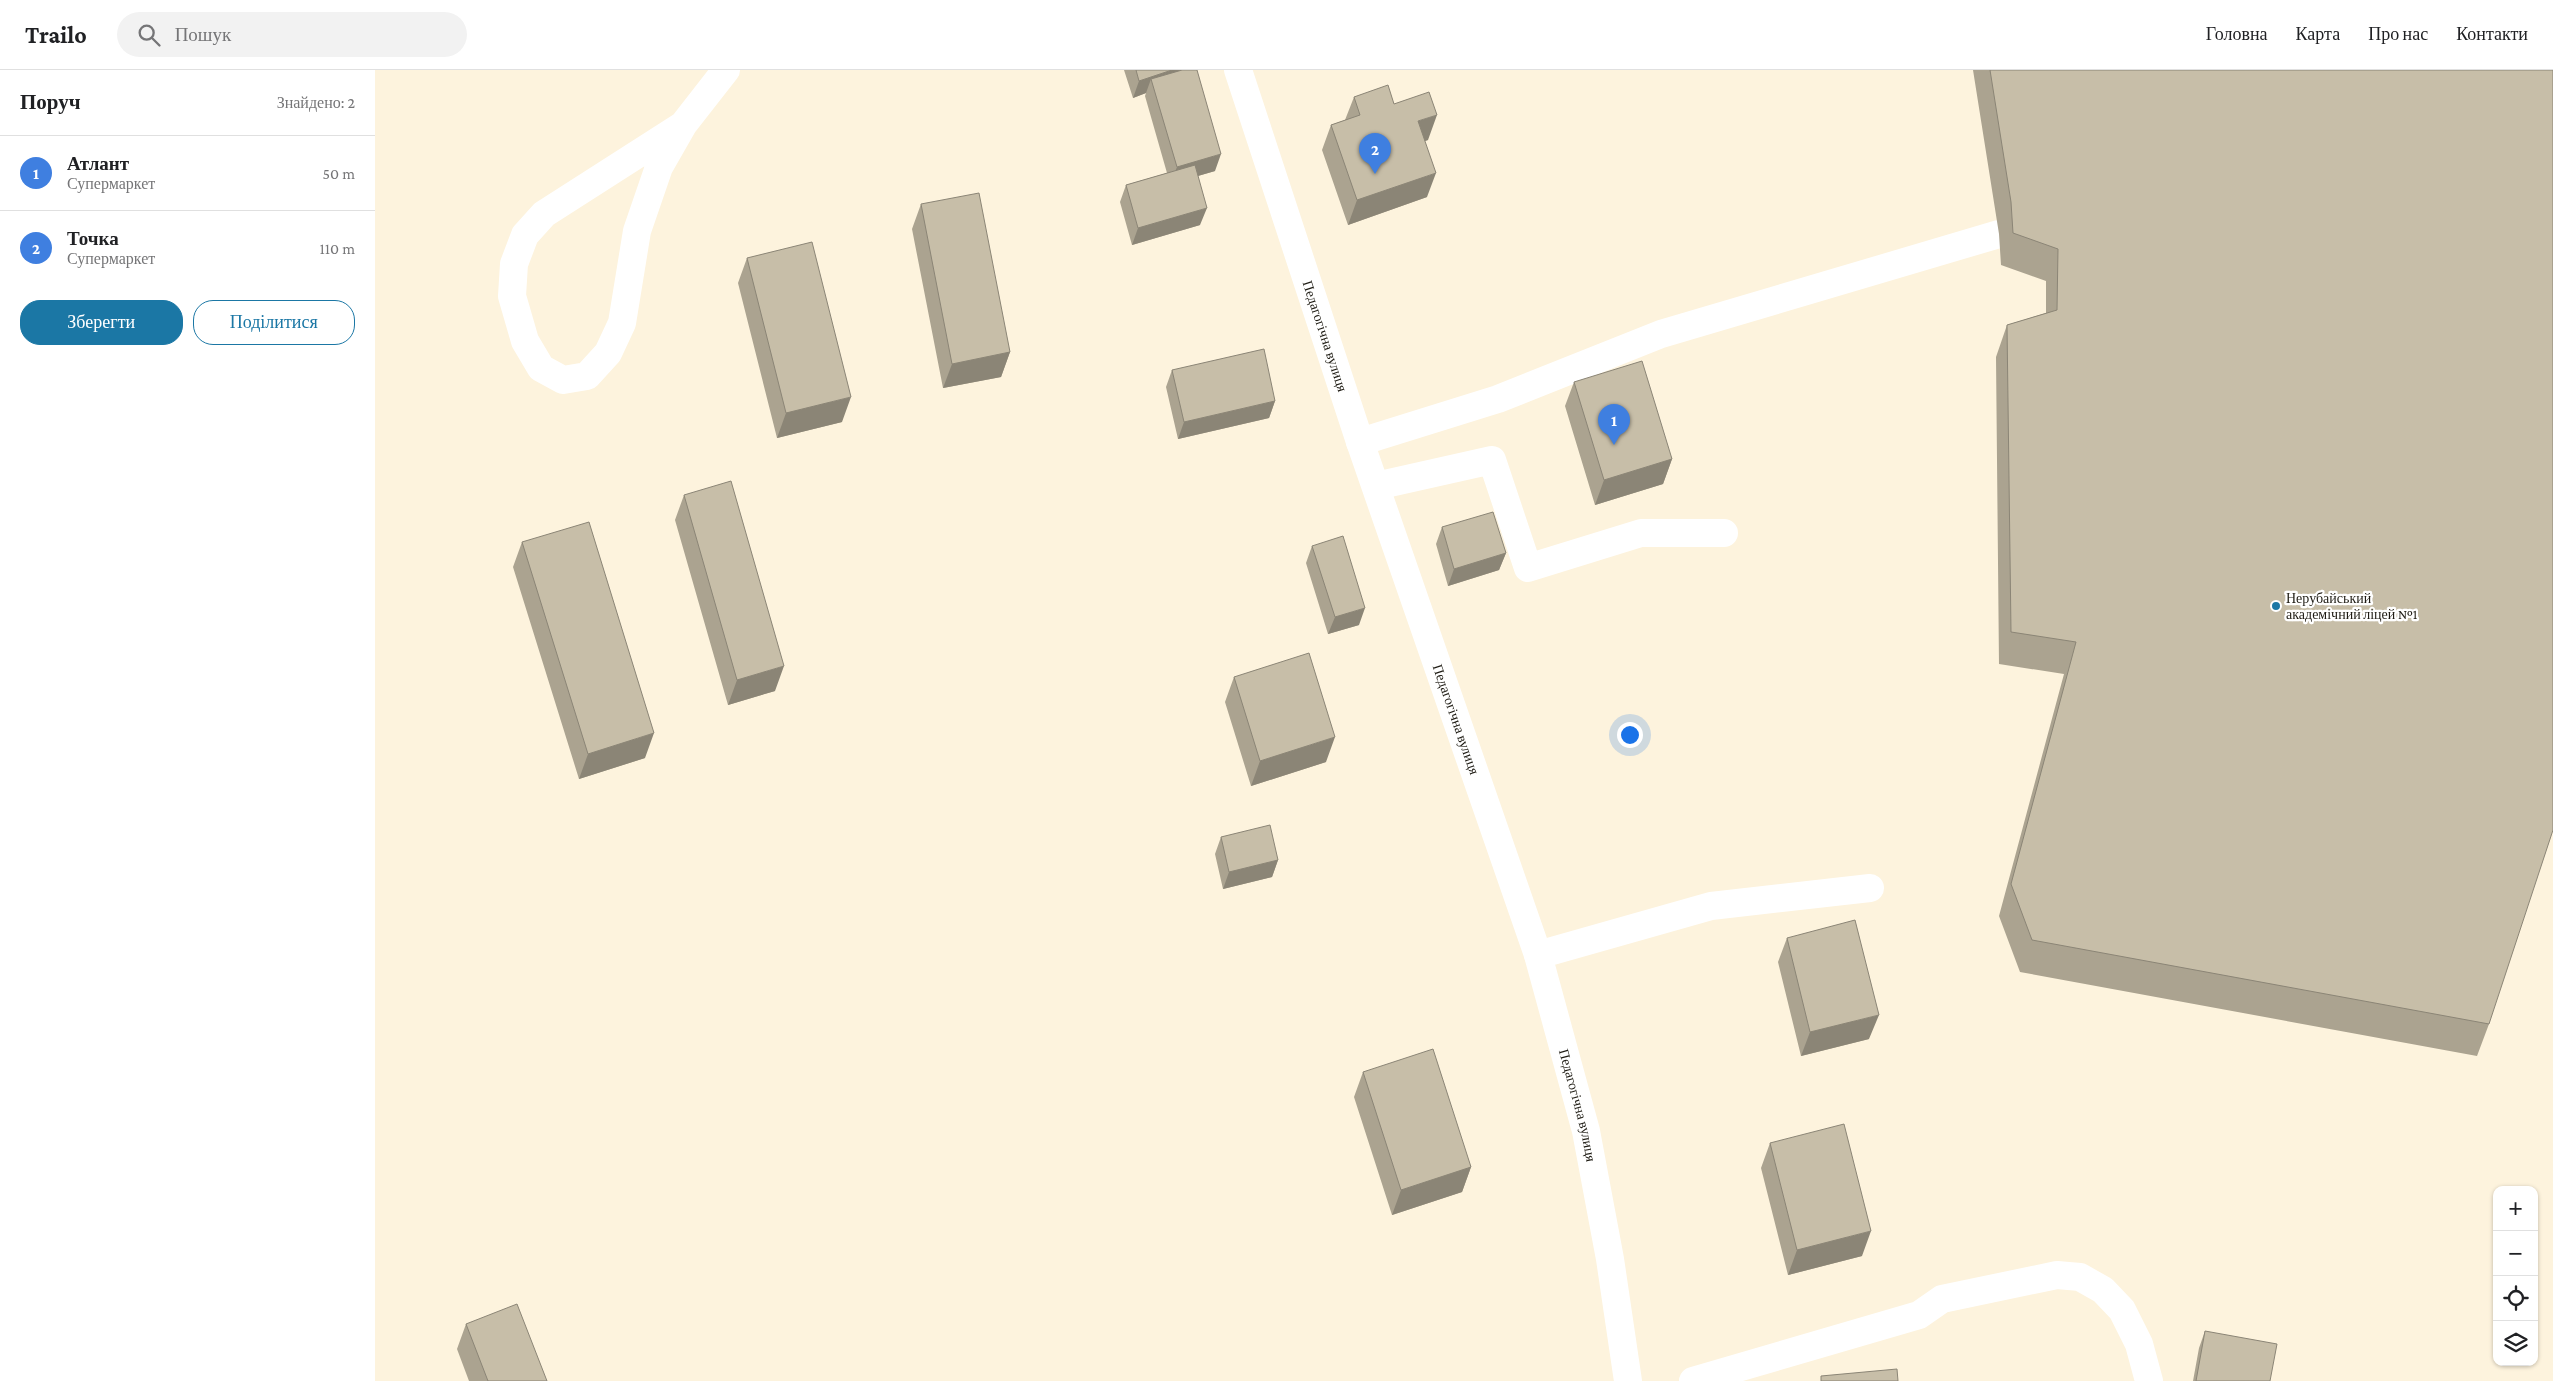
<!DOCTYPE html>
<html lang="uk">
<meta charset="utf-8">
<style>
:root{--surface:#fff;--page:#f2f2f2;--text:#202124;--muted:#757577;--line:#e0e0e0;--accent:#1b77a5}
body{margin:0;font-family:"Crimson Pro",serif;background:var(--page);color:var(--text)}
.controls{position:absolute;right:15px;bottom:15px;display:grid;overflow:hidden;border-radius:10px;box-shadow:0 1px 4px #0004}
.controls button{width:45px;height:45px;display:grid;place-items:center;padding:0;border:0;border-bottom:1px solid var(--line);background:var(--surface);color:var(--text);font:25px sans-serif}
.you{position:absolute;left:1254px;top:664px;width:18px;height:18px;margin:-12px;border:4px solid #fff;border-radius:50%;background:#1a73e8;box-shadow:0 0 0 8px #1a73e833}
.badge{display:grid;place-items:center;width:32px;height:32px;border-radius:50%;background:var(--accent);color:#fff;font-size:16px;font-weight:700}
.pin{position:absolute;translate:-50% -41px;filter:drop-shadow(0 1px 2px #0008)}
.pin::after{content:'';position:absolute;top:26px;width:18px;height:15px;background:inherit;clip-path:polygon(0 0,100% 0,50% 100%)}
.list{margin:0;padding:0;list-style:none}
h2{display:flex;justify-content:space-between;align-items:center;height:65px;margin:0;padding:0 20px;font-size:21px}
h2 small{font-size:16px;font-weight:400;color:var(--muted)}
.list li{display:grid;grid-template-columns:32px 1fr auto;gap:15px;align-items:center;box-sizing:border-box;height:75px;padding:0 20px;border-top:1px solid var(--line)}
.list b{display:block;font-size:19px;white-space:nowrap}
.list p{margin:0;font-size:16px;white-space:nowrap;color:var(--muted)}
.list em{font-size:16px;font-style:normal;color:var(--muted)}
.actions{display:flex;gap:10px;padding:15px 20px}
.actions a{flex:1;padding:11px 0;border:1px solid var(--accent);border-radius:20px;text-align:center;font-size:18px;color:var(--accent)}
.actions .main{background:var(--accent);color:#fff}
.icon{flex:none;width:28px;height:28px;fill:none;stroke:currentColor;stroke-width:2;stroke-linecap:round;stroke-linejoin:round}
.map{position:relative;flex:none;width:2178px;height:1311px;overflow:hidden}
header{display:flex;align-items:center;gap:30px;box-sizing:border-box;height:70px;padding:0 25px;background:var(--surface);border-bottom:1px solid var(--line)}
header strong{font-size:24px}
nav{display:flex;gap:28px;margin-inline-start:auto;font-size:18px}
.search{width:350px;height:45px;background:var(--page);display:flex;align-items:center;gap:12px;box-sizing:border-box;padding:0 18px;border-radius:28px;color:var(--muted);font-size:19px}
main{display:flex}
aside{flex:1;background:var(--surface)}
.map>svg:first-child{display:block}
</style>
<header>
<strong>Trailo</strong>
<div class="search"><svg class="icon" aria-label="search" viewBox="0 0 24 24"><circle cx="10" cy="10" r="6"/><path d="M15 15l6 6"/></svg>Пошук</div>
<nav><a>Головна</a><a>Карта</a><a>Про нас</a><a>Контакти</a></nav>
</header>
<main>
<aside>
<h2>Поруч<small>Знайдено: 2</small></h2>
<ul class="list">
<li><span class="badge" style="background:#3f7fe0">1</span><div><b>Атлант</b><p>Супермаркет</p></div><em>50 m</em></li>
<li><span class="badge" style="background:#3f7fe0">2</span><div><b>Точка</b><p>Супермаркет</p></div><em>110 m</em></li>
</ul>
<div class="actions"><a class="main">Зберегти</a><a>Поділитися</a></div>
</aside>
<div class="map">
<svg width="2178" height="1311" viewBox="0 0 2178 1311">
<rect width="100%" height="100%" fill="#fdf3dd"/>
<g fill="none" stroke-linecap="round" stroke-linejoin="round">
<!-- minor -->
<g stroke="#fff" stroke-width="28">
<path id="s1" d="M863,0L985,372L1163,885L1211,1061L1235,1189L1253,1311"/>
<path d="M308,55L169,144L150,165L139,194L137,226L150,271L166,298L188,310L212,306L233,283L247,253L262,161L284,97L308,55L351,0"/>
<path d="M985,372L1123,329L1286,264L1624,164"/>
<path d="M1001,416L1117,390L1153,498L1266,463H1349"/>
<path d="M1163,885L1336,836L1495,818"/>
<path d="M1318,1311L1544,1245L1567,1229L1682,1205L1705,1207L1728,1220L1747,1240L1764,1274L1774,1311"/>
</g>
</g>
<!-- wall -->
<path fill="#aba390" d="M749,0H822L840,101L823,106L825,155L757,175L745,132L751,115L792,103L770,26L771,23L758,28Z
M1598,0H2178L2114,954L2102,986L1645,902L1624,846L1689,604L1624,594L1621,287L1632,255L1671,243V211L1626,195L1624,164Z
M979,27L1019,34L1053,70L1050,71L1052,127L973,155L947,80L956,55L970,50Z
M546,134L635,282L626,307L568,318L537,159Z
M372,188L467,352L402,368L363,213Z
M797,300L900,331L894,348L803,369L791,317Z
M1199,312L1297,389L1288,414L1220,435L1190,336Z
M309,425L400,621L353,635L300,450Z
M1067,457L1131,483L1124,500L1073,516L1061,474Z
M147,472L270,688L204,709L138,497Z
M937,476L984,555L953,564L931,493Z
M859,607L951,692L876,716L850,632Z
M846,767L903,790L897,807L848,819L840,784Z
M1412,868L1494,969L1426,986L1403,892Z
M988,1002L1096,1097L1087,1122L1017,1145L979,1027Z
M1395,1073L1487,1186L1413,1205L1386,1098Z
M91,1254L172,1311H94L82,1279Z
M1830,1261L1895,1311H1818L1824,1278Z"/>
<!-- shaded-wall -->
<path fill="#8b8576" d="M797,0H811L776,9L771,23L758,28L764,11Z
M1062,45L1053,70L1034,76L1043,51Z
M846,84L840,101L795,114L802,97Z
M1061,103L1052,127L973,155L982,130Z
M832,138L825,155L757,175L763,158Z
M635,282L626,307L568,318L577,294Z
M476,327L467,352L402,368L411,343Z
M900,331L894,348L803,369L809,352Z
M1297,389L1288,414L1220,435L1229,410Z
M1131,483L1124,500L1073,516L1079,499Z
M990,538L984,555L953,564L960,547Z
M409,596L400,621L353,635L362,610Z
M279,663L270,688L204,709L213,684Z
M960,667L951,692L876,716L885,691Z
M903,790L897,807L848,819L854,802Z
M1504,945L1494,969L1426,986L1435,962Z
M1096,1097L1087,1122L1017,1145L1026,1120Z
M1496,1161L1487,1186L1413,1205L1422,1180Z"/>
<!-- building -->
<path fill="#c7bea8" stroke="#8b8576" d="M761,0H797L764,11Z
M807,0H822L846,84L802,97L776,9Z
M1615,0H2178V760L2114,954L1657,870L1636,814L1701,572L1636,562L1632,255L1682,240L1683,179L1638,163L1636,132Z
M1013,15L1019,34L1054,22L1062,45L1043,51L1061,103L982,130L956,55L985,45L979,27Z
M820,95L832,138L763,158L751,115Z
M604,123L635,282L577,294L546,134Z
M437,172L476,327L411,343L372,188Z
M889,279L900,331L809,352L797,300Z
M1267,291L1297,389L1229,410L1199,312Z
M356,411L409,596L362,610L309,425Z
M1118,442L1131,483L1079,499L1067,457Z
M214,452L279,663L213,684L147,472Z
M968,466L990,538L960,547L937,476Z
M934,583L960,667L885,691L859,607Z
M895,755L903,790L854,802L846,767Z
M1480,850L1504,945L1435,962L1412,868Z
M1058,979L1096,1097L1026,1120L988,1002Z
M1469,1054L1496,1161L1422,1180L1395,1073Z
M142,1234L172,1311H113L91,1254Z
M1830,1261L1902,1274L1895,1311H1821Z
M1522,1299L1523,1311H1446V1306Z"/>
<!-- markers -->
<circle fill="#1b77a5" stroke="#fff" stroke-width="2" cx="1901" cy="536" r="5"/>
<g text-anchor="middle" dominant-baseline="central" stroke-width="4.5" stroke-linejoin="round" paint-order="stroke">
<!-- street labels -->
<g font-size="14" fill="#1e1b13" stroke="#fff">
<text stroke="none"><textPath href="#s1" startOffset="280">Педагогічна вулиця</textPath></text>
<text stroke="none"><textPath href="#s1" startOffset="685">Педагогічна вулиця</textPath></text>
<text stroke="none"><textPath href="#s1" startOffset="1090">Педагогічна вулиця</textPath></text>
</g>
<!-- poi labels -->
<g font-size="14" fill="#1e1b13" stroke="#fff" text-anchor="start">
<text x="1911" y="528">Нерубайський<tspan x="1911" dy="16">академічний ліцей №1</tspan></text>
</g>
</g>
</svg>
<div class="controls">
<button>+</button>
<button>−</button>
<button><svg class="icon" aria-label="locate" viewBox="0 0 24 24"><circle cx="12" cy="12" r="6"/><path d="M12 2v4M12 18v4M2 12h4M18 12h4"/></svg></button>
<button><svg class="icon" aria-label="layers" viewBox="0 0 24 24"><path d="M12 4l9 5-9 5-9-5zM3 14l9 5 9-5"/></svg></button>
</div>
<div class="you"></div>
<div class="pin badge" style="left:1239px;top:375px;background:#3f7fe0">1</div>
<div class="pin badge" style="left:1000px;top:104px;background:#3f7fe0">2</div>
</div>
</main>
